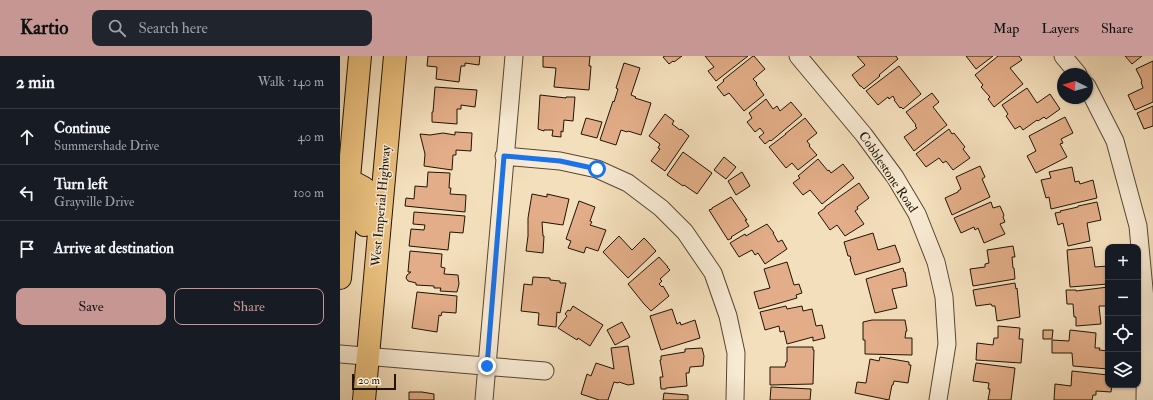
<!DOCTYPE html>
<meta charset="utf-8">
<style>
:root{--surface:#171b24;--page:#20242c;--text:#f1f3f6;--muted:#9ea1a6;--line:#363941;--accent:#c59692}
body{margin:0;font-family:"IM FELL Double Pica",serif;background:var(--page);color:var(--text)}
.controls{position:absolute;right:12px;bottom:12px;display:grid;overflow:hidden;border-radius:8px;box-shadow:0 1px 3px #0004}
.controls button{width:36px;height:36px;display:grid;place-items:center;padding:0;border:0;border-bottom:1px solid var(--line);background:var(--surface);color:var(--text);font:20px sans-serif}
.compass{position:absolute;left:717px;top:12px;width:36px;height:36px;border-radius:50%;background:var(--surface);box-shadow:0 1px 3px #0004;rotate:275deg}
.scale{position:absolute;left:12px;bottom:10px;width:44px;box-sizing:border-box;padding-left:4px;border:2px solid #201404;border-top:0;font-size:11px;line-height:14px;white-space:nowrap;color:#201404;-webkit-text-stroke:3px #f8ead3;paint-order:stroke}
.stop{position:absolute;width:12px;height:12px;margin:-9px;border:3px solid #1a73e8;border-radius:50%;background:#fff}
.stop.end{background:#1a73e8;border-color:#fff;box-shadow:0 1px 4px #0008}
.list{margin:0;padding:0;list-style:none}
h2{display:flex;justify-content:space-between;align-items:center;height:52px;margin:0;padding:0 16px;font-size:17px}
h2 small{font-size:13px;font-weight:400;color:var(--muted)}
.list li{display:grid;grid-template-columns:26px 1fr auto;gap:12px;align-items:center;box-sizing:border-box;height:56px;padding:0 16px;border-top:1px solid var(--line)}
.list b{display:block;font-size:15px;white-space:nowrap}
.list p{margin:0;font-size:13px;white-space:nowrap;color:var(--muted)}
.list em{font-size:13px;font-style:normal;color:var(--muted)}
.actions{display:flex;gap:8px;padding:12px 16px}
.actions a{flex:1;padding:9px 0;border:1px solid var(--accent);border-radius:8px;text-align:center;font-size:14px;color:var(--accent)}
.actions .main{background:var(--accent);color:#111}
.icon{flex:none;width:22px;height:22px;fill:none;stroke:currentColor;stroke-width:2;stroke-linecap:round;stroke-linejoin:round}
.map{position:relative;flex:none;width:813px;height:344px;overflow:hidden}
header{display:flex;align-items:center;gap:24px;box-sizing:border-box;height:56px;padding:0 20px;background:var(--accent);color:#111}
header strong{font-size:19px}
nav{display:flex;gap:22px;margin-inline-start:auto;font-size:14px}
.search{width:280px;height:36px;background:var(--page);display:flex;align-items:center;gap:10px;box-sizing:border-box;padding:0 14px;border-radius:8px;color:var(--muted);font-size:15px}
main{display:flex}
aside{flex:1;background:var(--surface)}
.map>svg:first-child{display:block}
</style>
<header>
<strong>Kartio</strong>
<div class="search"><svg class="icon" aria-label="search" viewBox="0 0 24 24"><circle cx="10" cy="10" r="6"/><path d="M15 15l6 6"/></svg>Search here</div>
<nav><a>Map</a><a>Layers</a><a>Share</a></nav>
</header>
<main>
<aside>
<h2>2 min<small>Walk · 140 m</small></h2>
<ul class="list">
<li><svg class="icon" aria-label="ahead" viewBox="0 0 24 24"><path d="M12 20V5M6 11l6-6 6 6"/></svg><div><b>Continue</b><p>Summershade Drive</p></div><em>40 m</em></li>
<li><svg class="icon" aria-label="left" viewBox="0 0 24 24"><path d="M17 20v-9H6M10 6l-5 5 5 5"/></svg><div><b>Turn left</b><p>Grayville Drive</p></div><em>100 m</em></li>
<li><svg class="icon" aria-label="arrive" viewBox="0 0 24 24"><path d="M6 21V4h12l-3 4 3 4H6"/></svg><div><b>Arrive at destination</b></div></li>
</ul>
<div class="actions"><a class="main">Save</a><a>Share</a></div>
</aside>
<div class="map">
<svg width="813" height="344" viewBox="0 0 813 344">
<rect width="100%" height="100%" fill="#f4dfbc"/>
<filter id="stains"><feTurbulence type="fractalNoise" baseFrequency=".005" numOctaves="4"/><feColorMatrix values="0 0 0 0 .2 0 0 0 0 .09 0 0 0 0 .02 0 0 0 .5 -.17"/></filter>
<radialGradient id="worn" r=".72"><stop offset=".6" stop-color="#630" stop-opacity="0"/><stop offset="1" stop-color="#630" stop-opacity=".3"/></radialGradient>
<!-- building -->
<path fill="#e2ad88" stroke="#201404" d="M88,0H140L139,9L125,7V10H121L119,26L96,23L97,11L87,10Z
M203,0H250L249,10H251L249,34L214,31L216,12L203,11Z
M325,0H342L334,6L333,5L329,8L323,1Z
M365,0H408L376,25L368,15L374,11Z
M413,0H414L425,13L413,23L417,27L416,28L424,39L404,55L389,37L384,40L377,31L384,25L383,24Z
M517,0H556L558,3L539,19L540,20L524,33L521,30H520L512,19L525,9Z
M626,0H653L636,13Z
M658,0H679L682,4L670,12L683,28L654,51L648,43L650,41L641,31L643,29L635,19Z
M785,0H802L792,8Z
M813,5V46L795,54L788,39L803,32L801,26L802,25L796,13Z
M284,7L300,12L291,39L296,41L295,42L311,47L301,79L288,75L287,76L281,74L276,89L260,84L273,45L274,46L278,33L276,32Z
M559,10L581,38L563,53L561,51L560,52L554,44H555L553,40L549,43L548,41L538,49L526,35Z
M95,31L137,34L135,51L121,49V53H117V68L92,66V56H93Z
M687,32L697,47L710,38L720,53L706,63L704,61L698,65L697,64L683,74L680,70L675,73L666,60L668,58L662,49Z
M592,37L599,46L593,51L607,69L574,95L564,81L577,72L575,70L576,69L566,56Z
M200,39L226,42V41H235L233,65L224,64L223,76L221,75V81L212,80L213,74H204V75L198,73Z
M426,43L433,53L437,50L440,55L451,46L462,59L431,85L430,84L425,88L419,81L424,77L420,72L415,76L407,66L412,62L409,57Z
M813,50V70L804,73L797,57Z
M325,58L334,65L332,68L340,74L341,73L349,80L325,115L311,105L320,93L318,92L320,88L309,80Z
M725,61L733,77L721,83L723,87L720,88L727,101L696,117L687,100L696,95L689,80Z
M246,62L262,66L257,82L241,78Z
M465,62L477,77L467,85L470,89L469,90L477,99L458,114L452,107L446,112L429,91L446,78H445Z
M609,73L612,78L614,77L625,91L623,93L630,102L613,114L606,105L603,107L599,102L586,111L576,98Z
M115,76L132,77L131,95L116,94V99H113L112,114L84,110L85,98L80,78L90,79L103,77L115,79Z
M343,96L372,117L357,138L344,129L343,130L327,119Z
M384,101L396,111L386,123L374,114Z
M478,103L488,115L489,114L491,117L503,108L514,122L482,148L470,134L463,139L453,127L460,122L458,120Z
M640,110L645,121L642,123L650,141L612,159L605,142L618,136V135L621,133L616,121Z
M732,111L735,126L739,125L740,128L753,124L757,142L711,153L709,141L706,142L701,124L711,122L709,116Z
M88,116L110,117L109,132H111L110,138L126,139L125,156L65,150L66,142L74,143L75,130L87,131Z
M402,116L410,130L396,139L388,125Z
M519,127L529,142L517,151L518,153L515,155L524,168L505,180L497,169L490,174L478,157L485,152V151Z
M192,138L207,141V138L229,143L223,169L202,166L203,180H204L203,197L186,195L188,180V162Z
M391,141L407,164H405L409,170L391,181L392,182L388,184L369,154L372,153V152Z
M239,145L255,151L250,165L252,166L250,169L266,174L258,195L246,191L244,197L228,192L231,185L226,183Z
M651,146L653,152L660,150L664,159L663,161L665,166L660,168L665,178L644,187L638,172L635,174L634,171L621,177L614,162Z
M757,146L761,164L747,167L750,185L728,190L723,167L718,169L715,157L721,156L720,155L738,151V150Z
M74,156L125,160L123,177L110,176L108,194L69,190L71,173L84,174L85,169L73,168Z
M427,168L434,177H433L438,186L442,184L447,193L425,208L418,197L415,199L412,194L399,201L390,187L405,178L406,180L411,177Z
M533,177L538,194L555,189L560,203V206L515,219L510,203H511L510,200H508L504,186Z
M279,180L292,194L304,182L307,185L316,195L288,222L263,196Z
M673,190L675,201H672L673,212H674L675,223L633,230L630,213L645,211V208L649,207L647,194Z
M752,191L755,211L768,210V228L730,231L727,194Z
M70,195L102,198L101,211L105,212L104,218L118,219L119,228L117,236L100,235L101,232H94V230L76,229V227L68,225L66,222L67,219L71,216H68Z
M319,201L328,211H327L330,214L320,223L322,225L319,228L322,231L323,230L329,240L311,255L304,248L288,228Z
M447,206L454,229L459,228L462,237L456,239L457,242L419,253L414,236L430,232L424,213Z
M563,212L564,216H565L567,230L552,233L557,252L535,257L526,223Z
M193,221L210,222V224L220,225V227H226L220,257L217,256L216,271L198,269L199,257L181,255L184,228L192,229Z
M675,227L676,233L677,232L680,261L657,265L655,250H652L651,248L636,250L633,234Z
M768,231V250H759L761,268L736,270V261H734L733,248H727L726,234H736V235Z
M77,236L117,240L116,257L102,256L101,260L99,259L97,276L72,272Z
M233,250L263,269L250,290L238,282L237,284L218,272L227,260L225,258L228,254L230,255Z
M446,250L447,253L462,250L463,255L472,253L476,270L482,269L485,282L473,285V281L447,288L444,275L440,276L439,270L425,274L420,256Z
M332,253L337,268L340,266L341,269L355,264L360,282L321,294L310,260Z
M532,264H565L567,275H566L565,282H572V299L525,298V284H523V266Z
M282,266L290,281L275,289L267,274Z
M658,270L680,272L679,283H683L681,307L636,304L637,287L653,289L654,282H658Z
M703,274H713L712,283H703Z
M730,274L756,277L755,292H760L759,294L768,295V313L733,310L732,297H712V284L729,285Z
M288,290L294,328L288,329L279,326L278,327L274,326L268,344H259L241,338L247,318L251,320L256,307L274,313L271,292Z
M447,291H473V294H474L473,328L430,329V311H445L446,306H447Z
M362,292L364,300L363,310L350,311L349,317H346L347,330L326,332V333H321L320,321H323L320,304H321V300L345,296V293Z
M540,301L569,306V309H571L568,327L554,325L553,329H552L549,344L515,337L517,326L526,327L530,303L539,305Z
M636,307L675,312L671,344H648L650,333H648L649,327L633,325Z
M732,315L768,319V329H772L771,336L756,335V339H753L752,344H714L715,328L731,330Z
M431,331L471,333L470,344H430Z
M69,336H82L94,338V344H69Z
M324,337L348,339V344H323Z"/>
<g fill="none" stroke-linecap="round" stroke-linejoin="round">
<defs>
<path id="street" d="M458,0L524,79L555,121L577,158L596,206L604,241L607,288L598,344
M723,0L738,18
M747,30L775,85L798,170L806,254L805,344
M164,100L220,105L257,113L288,127L321,152L345,176L373,217L388,260L396,297L395,344
M0,298L205,315
M144,344L174,0"/>
<path id="primary" d="M9,124L24,132L27,140L25,169
M0,222L20,0
M24,344L55,0"/>
</defs>
<!-- street casing -->
<use href="#street" stroke="#554732" stroke-width="19"/>
<!-- primary casing -->
<use href="#primary" stroke="#201404" stroke-width="24"/>
<!-- street -->
<use href="#street" stroke="#f8ead3" stroke-width="17"/>
<!-- primary -->
<use href="#primary" stroke="#eac07e" stroke-width="22"/>
</g>
<g fill="none" stroke-linecap="round" stroke-linejoin="round">
<!-- route -->
<path stroke="#1a73e8" stroke-width="5" d="M147,310L164,100L220,105L257,113"/>
</g>
<g text-anchor="middle" dominant-baseline="central" stroke-width="3" stroke-linejoin="round" paint-order="stroke">
<!-- street labels -->
<g font-size="13" fill="#201404" stroke="#f8ead3">
<text transform="translate(548 116) rotate(56)">Cobblestone Road</text>
<text transform="translate(41 150) rotate(-85)">West Imperial Highway</text>
</g>
</g>
<rect width="100%" height="100%" filter="url(#stains)"/>
<rect width="100%" height="100%" fill="url(#worn)"/>
</svg>
<div class="controls">
<button>+</button>
<button>−</button>
<button><svg class="icon" aria-label="locate" viewBox="0 0 24 24"><circle cx="12" cy="12" r="6"/><path d="M12 2v4M12 18v4M2 12h4M18 12h4"/></svg></button>
<button><svg class="icon" aria-label="layers" viewBox="0 0 24 24"><path d="M12 4l9 5-9 5-9-5zM3 14l9 5 9-5"/></svg></button>
</div>
<svg class="compass" viewBox="-18 -18 36 36"><path d="M0-13l5 13h-10z" fill="#e53935"/><path d="M0 13l5-13h-10z" fill="#9ea1a6"/></svg>
<div class="scale">20 m</div>
<div class="stop" style="left:257px;top:113px"></div>
<div class="stop end" style="left:147px;top:310px"></div>
</div>
</main>
